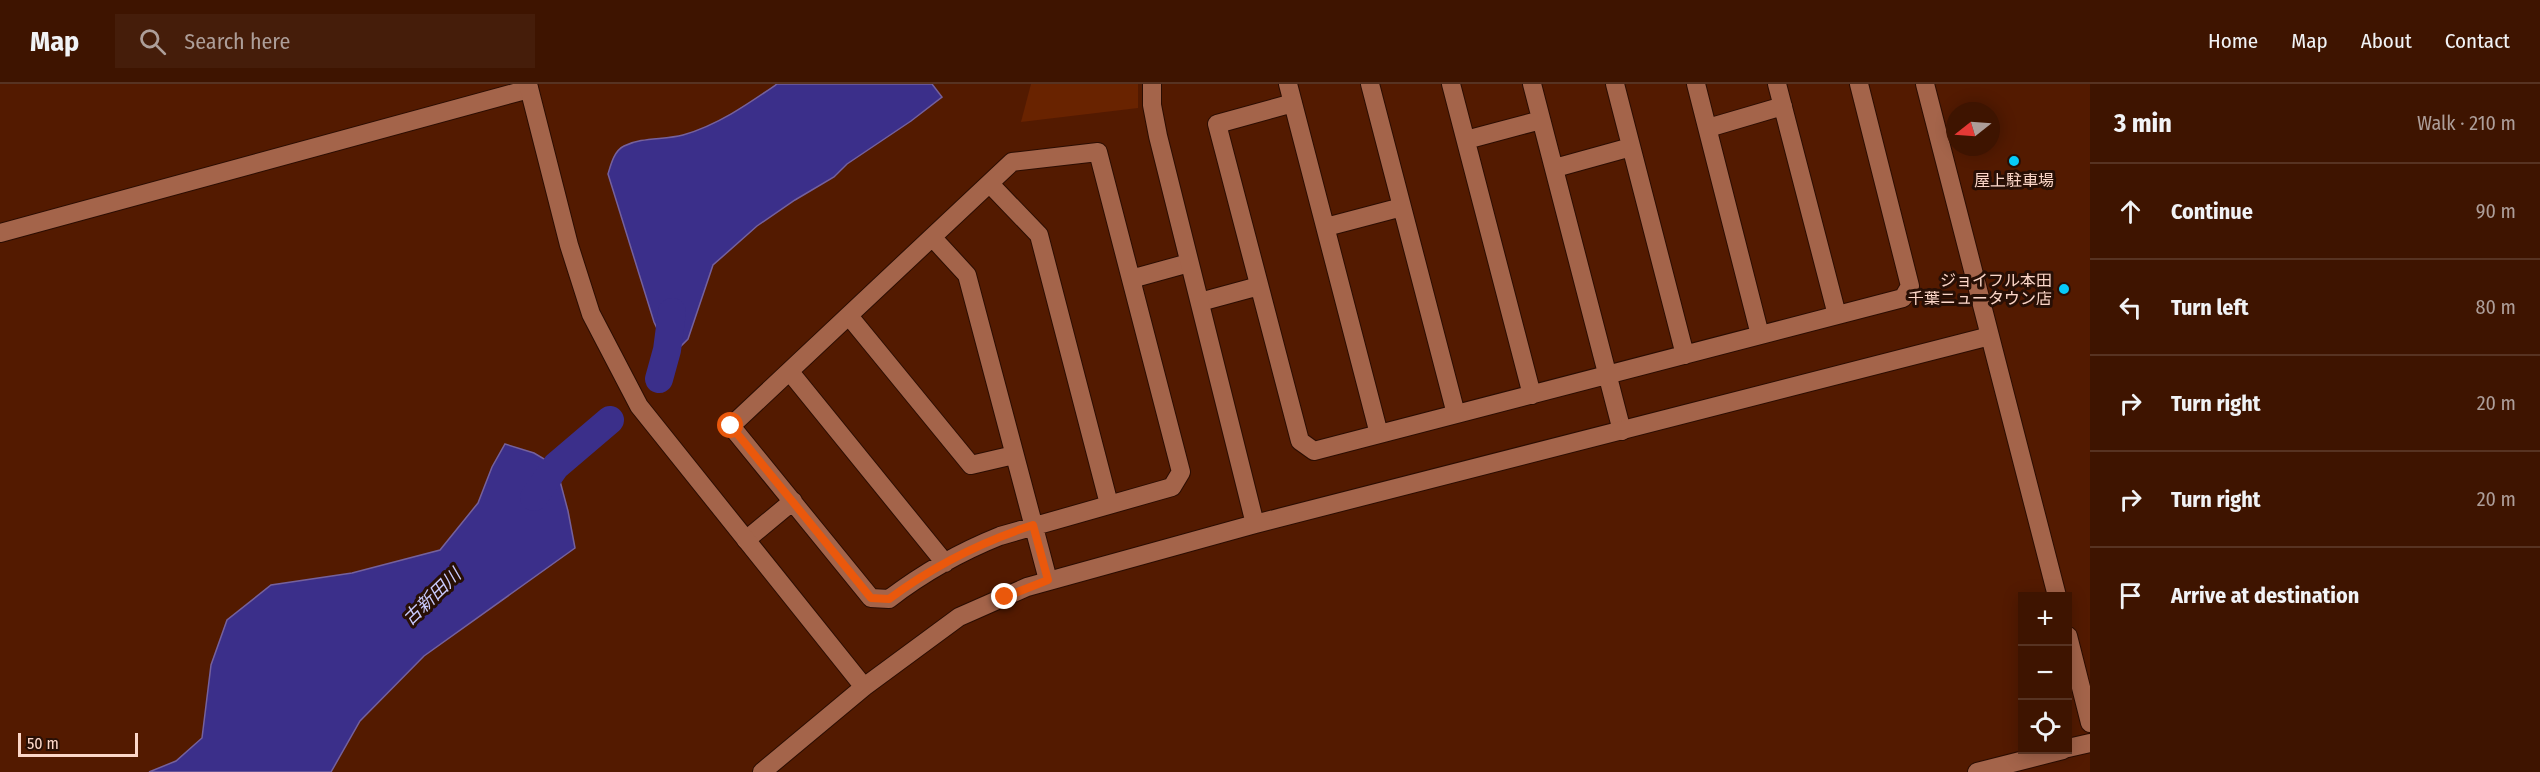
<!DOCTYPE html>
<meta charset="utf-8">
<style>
:root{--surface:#3e1400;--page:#451d0a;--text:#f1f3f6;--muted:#ad9e99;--line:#573322}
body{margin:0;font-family:"Fira Sans Condensed","Noto Sans JP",sans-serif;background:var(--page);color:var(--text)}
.controls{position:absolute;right:18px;bottom:18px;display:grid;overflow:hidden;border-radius:0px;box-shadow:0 3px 15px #0003}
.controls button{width:54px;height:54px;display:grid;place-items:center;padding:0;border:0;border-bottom:2px solid var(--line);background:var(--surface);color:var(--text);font:30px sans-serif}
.compass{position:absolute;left:1946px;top:18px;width:54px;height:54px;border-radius:50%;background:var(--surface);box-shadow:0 3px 15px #0003;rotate:253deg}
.scale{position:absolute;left:18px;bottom:15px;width:120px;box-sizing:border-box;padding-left:6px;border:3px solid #fcd7c9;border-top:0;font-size:16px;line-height:21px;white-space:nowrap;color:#fcd7c9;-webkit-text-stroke:4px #280f05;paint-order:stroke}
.stop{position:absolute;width:18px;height:18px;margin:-14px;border:4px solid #ea580c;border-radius:50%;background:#fff}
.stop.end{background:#ea580c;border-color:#fff;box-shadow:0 2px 6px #0008}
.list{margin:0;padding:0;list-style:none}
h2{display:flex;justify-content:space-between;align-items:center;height:78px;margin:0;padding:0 24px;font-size:26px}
h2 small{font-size:20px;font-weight:400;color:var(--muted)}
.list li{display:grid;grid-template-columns:39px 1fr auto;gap:18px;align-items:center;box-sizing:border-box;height:96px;padding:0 24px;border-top:2px solid var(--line)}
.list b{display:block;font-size:22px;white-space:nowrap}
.list em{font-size:20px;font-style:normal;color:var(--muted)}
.icon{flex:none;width:33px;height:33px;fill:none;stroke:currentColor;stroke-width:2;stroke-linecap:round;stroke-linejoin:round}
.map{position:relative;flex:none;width:2090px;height:688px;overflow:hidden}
header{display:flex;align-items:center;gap:36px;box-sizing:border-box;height:84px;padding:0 30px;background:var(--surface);border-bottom:2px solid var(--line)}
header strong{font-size:28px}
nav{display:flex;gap:33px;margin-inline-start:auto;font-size:21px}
.search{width:420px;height:54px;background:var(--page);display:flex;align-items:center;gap:15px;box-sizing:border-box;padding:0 21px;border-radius:0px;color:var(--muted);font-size:22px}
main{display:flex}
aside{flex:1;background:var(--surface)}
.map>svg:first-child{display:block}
</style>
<header>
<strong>Map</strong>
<div class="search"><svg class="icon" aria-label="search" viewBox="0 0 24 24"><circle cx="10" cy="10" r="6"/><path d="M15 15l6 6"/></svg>Search here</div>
<nav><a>Home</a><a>Map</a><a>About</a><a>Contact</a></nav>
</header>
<main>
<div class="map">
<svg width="2090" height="688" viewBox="0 0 2090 688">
<rect width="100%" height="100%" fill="#531a00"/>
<!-- green -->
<path fill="#692300" d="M1031,0H1138V24L1021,38Z"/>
<!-- water -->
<path fill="#3b2f8a" stroke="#75619d" stroke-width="1.5" d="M777,0H932L942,13L911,37L847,80L834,93L795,116L757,142L713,181L688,255L677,266H667L654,238L608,90C611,80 614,67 624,62C642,53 664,56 683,51C718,41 748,20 777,0Z
M505,360L534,369L556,382L568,427L575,464L424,572L360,637L331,688H149L176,677L202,654L211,581L227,536L271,501L352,489L440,466L478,419L492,383Z"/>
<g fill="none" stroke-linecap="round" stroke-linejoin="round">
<!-- river -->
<path stroke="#3b2f8a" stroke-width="28" d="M659,295L667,266L672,228
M534,413L556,382L610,336"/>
<defs>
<path id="street" d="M1288,0L1379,350
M1370,0L1456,330
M1451,0L1532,311
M1532,0L1622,347
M1615,0L1685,271
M1696,0L1760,251
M1777,0L1837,231
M1293,19L1217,40L1300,357L1314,367L1903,214L1910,202L1859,0
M1708,44L1783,22
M1466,56L1541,36
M1098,68L1181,388L1172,403L1000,452C960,468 923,489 889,515L871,514L731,342L1012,78Z
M1555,84L1631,63
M990,100L1039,151L1109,420
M1326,143L1402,123
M0,149L529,5
M933,154L967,191L1048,496
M1131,195L1189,179
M1200,218L1259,202
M849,232L971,381L1014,371
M790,288L945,479
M746,456L793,417"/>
<path id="secondary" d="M528,0L569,161L591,230L639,322L864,603
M1152,0V21L1158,52L1255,440
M1925,0L2057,512
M2068,552L2090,639
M2068,664L2090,659
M762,688L864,603L959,533L1027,503L1255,440L1990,252
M1977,688L2063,666"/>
</defs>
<!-- street casing -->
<use href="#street" stroke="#2b0d02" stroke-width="20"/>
<!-- secondary casing -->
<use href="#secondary" stroke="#2b0d02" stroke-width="20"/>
<!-- street -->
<use href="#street" stroke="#a4644a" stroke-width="18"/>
<!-- secondary -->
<use href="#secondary" stroke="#a4644a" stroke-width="18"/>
</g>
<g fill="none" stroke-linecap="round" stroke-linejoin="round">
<!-- route -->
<path stroke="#ea580c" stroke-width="8" d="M731,342L871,514L889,515C933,482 981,458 1033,441L1048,496L1005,513"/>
</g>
<!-- markers -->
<g fill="#07cbf9" stroke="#280f05" stroke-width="2">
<circle cx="2014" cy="77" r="6"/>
<circle cx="2064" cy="205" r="6"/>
</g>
<g text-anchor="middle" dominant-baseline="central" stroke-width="6" stroke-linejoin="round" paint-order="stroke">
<!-- poi labels -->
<g font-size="16" fill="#fcd7c9" stroke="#280f05">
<text x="2014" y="96">屋上駐車場</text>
<text x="2052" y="196" text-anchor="end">ジョイフル本田<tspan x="2052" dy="18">千葉ニュータウン店</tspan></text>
</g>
<!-- water labels -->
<g font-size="18" font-style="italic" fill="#c9cbfe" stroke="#280f05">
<text transform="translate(432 513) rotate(-44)">古新田川</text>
</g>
</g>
</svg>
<div class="controls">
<button>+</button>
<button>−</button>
<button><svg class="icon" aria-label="locate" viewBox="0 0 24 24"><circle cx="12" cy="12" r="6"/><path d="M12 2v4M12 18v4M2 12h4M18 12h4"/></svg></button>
</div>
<svg class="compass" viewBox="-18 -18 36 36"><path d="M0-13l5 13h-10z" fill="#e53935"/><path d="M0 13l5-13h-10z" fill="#ad9e99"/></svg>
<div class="scale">50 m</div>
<div class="stop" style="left:731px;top:342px"></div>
<div class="stop end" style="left:1005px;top:513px"></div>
</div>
<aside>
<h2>3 min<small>Walk · 210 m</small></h2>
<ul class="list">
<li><svg class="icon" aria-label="ahead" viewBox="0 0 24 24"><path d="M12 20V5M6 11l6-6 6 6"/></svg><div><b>Continue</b></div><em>90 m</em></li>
<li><svg class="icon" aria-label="left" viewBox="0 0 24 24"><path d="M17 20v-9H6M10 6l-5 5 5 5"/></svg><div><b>Turn left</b></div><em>80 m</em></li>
<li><svg class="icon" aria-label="right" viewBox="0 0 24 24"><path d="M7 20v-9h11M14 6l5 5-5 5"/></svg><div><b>Turn right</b></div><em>20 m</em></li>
<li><svg class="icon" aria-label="right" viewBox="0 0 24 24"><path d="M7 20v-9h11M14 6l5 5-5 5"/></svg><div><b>Turn right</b></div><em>20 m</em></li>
<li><svg class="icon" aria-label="arrive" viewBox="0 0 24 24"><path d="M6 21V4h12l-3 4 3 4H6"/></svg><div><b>Arrive at destination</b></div></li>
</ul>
</aside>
</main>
